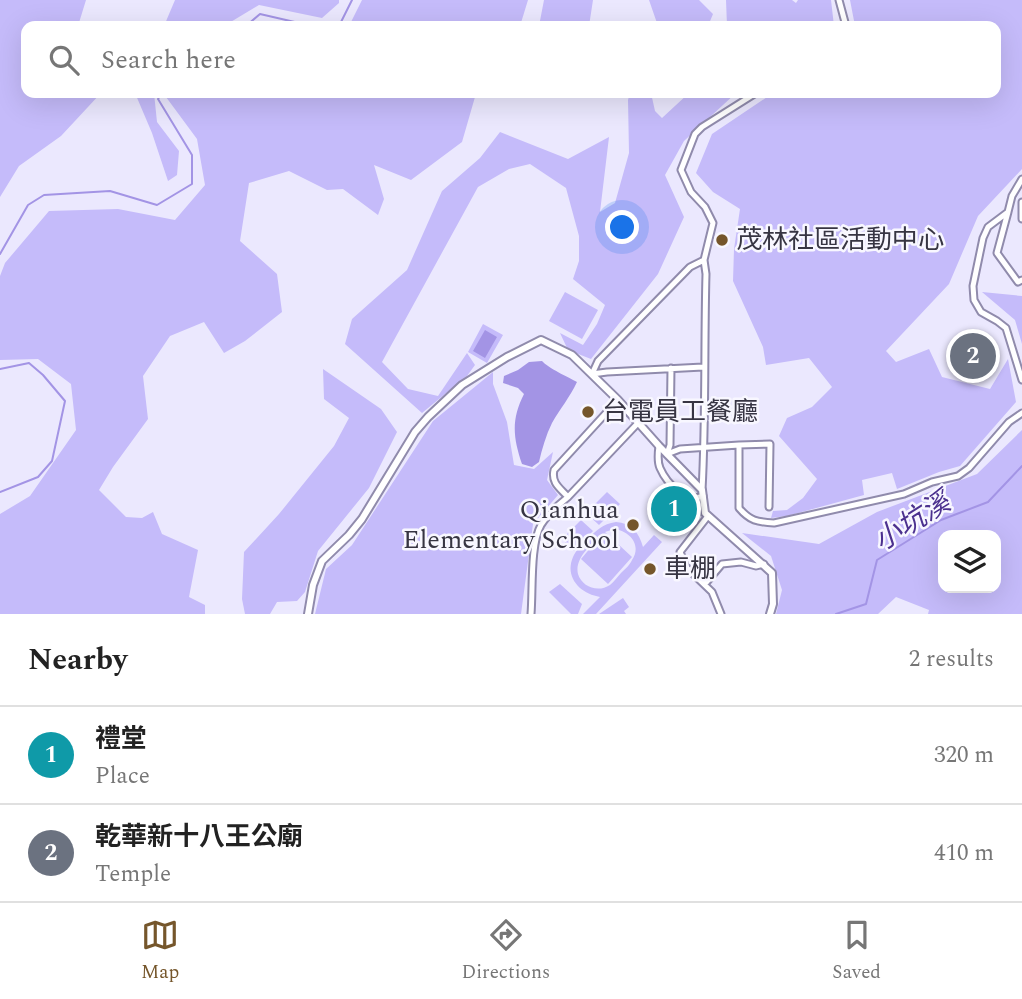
<!DOCTYPE html>
<meta charset="utf-8">
<style>
:root{--surface:#fff;--page:#f6f6f6;--text:#222;--muted:#767676;--line:#e0e0e0;--accent:#75562b}
body{margin:0;font-family:Spectral,"Noto Sans TC",serif;background:var(--page);color:var(--text)}
.controls{position:absolute;right:21px;bottom:21px;display:grid;overflow:hidden;border-radius:14px;box-shadow:0 7px 28px #0002}
.controls button{width:63px;height:63px;display:grid;place-items:center;padding:0;border:0;border-bottom:2px solid var(--line);background:var(--surface);color:var(--text);font:35px sans-serif}
.you{position:absolute;left:623px;top:228px;width:24px;height:24px;margin:-18px;border:5px solid #fff;border-radius:50%;background:#1a73e8;box-shadow:0 0 0 10px #1a73e833}
.badge{display:grid;place-items:center;width:46px;height:46px;border-radius:50%;background:var(--accent);color:#fff;font-size:23px;font-weight:700}
.pin{position:absolute;translate:-50% -50%;border:4px solid #fff;box-shadow:0 2px 7px #0006}
.list{margin:0;padding:0;list-style:none}
h2{display:flex;justify-content:space-between;align-items:center;height:91px;margin:0;padding:0 28px;font-size:30px}
h2 small{font-size:23px;font-weight:400;color:var(--muted)}
.list li{display:grid;grid-template-columns:46px 1fr auto;gap:21px;align-items:center;box-sizing:border-box;height:98px;padding:0 28px;border-top:2px solid var(--line)}
.list b{display:block;font-size:26px;white-space:nowrap}
.list p{margin:0;font-size:23px;white-space:nowrap;color:var(--muted)}
.list em{font-size:23px;font-style:normal;color:var(--muted)}
.icon{flex:none;width:38px;height:38px;fill:none;stroke:currentColor;stroke-width:2;stroke-linecap:round;stroke-linejoin:round}
.map{position:relative;flex:none;width:1022px;height:614px;overflow:hidden}
.search{position:absolute;background:var(--surface);box-shadow:0 7px 28px #0002;left:21px;right:21px;top:21px;height:77px;display:flex;align-items:center;gap:18px;box-sizing:border-box;padding:0 24px;border-radius:14px;color:var(--muted);font-size:26px}
.sheet{height:287px;background:var(--surface)}
nav{display:flex;justify-content:space-around;align-items:center;box-sizing:border-box;height:98px;border-top:2px solid var(--line);background:var(--surface);font-size:19px;color:var(--muted)}
nav a{display:grid;justify-items:center;gap:4px}
nav .on{color:var(--accent)}
.map>svg:first-child{display:block}
</style>
<div class="map">
<svg width="1022" height="614" viewBox="0 0 1022 614">
<rect width="100%" height="100%" fill="#ebe8fe"/>
<!-- green -->
<path fill="#c5bbfa" fill-rule="evenodd" d="M0,0H86L78,26H26V93H101L61,136L19,166L0,197Z
M175,0H339V3L322,18L259,5L224,26H164Z
M362,0H528L520,26H349Z
M544,0H593L589,26H539Z
M649,0H699L713,14L708,26H658Z
M726,0H792L796,3L798,0H831L834,26H727Z
M850,0H1022V169L978,216L949,284L886,351L896,362L929,349L942,377L990,389L1008,359L1016,402L960,466L939,472L897,489L892,473L862,480L864,495L787,516L771,518L773,511L787,510L803,498L817,479L779,436L787,418L812,407L832,387L809,358L766,365L763,347L733,281L734,249L740,209L713,192L696,173L712,134L773,93H996V26H855Z
M135,93H154L157,122L179,151L177,175L168,181L152,133Z
M172,93H480L475,97L462,142L411,180L374,165L384,199L378,215L343,189L327,190L289,171L249,183L240,241L277,274L282,312L245,341L224,353L204,322L170,336L143,376L148,419L113,467L99,490L126,517L142,518L153,512L162,534L198,550L189,597L205,605V614H0V514L30,496L76,430L71,384L38,359L0,360V276L5,263L49,211L118,209L175,220L205,185L197,139L166,97Z
M630,93H651L655,111L662,118L689,93H736L684,141L665,175L684,217L658,274L591,359L568,350L560,333L583,345L597,324L605,305L573,279L579,261V236L566,188L530,164L509,169L478,187L382,362L408,389L438,396L467,353L475,365L467,376L422,413L345,344L352,319L407,270L442,191L480,158L500,132L568,159L609,137L600,212L615,203L629,153L628,100Z
M565,292L598,310L582,339L549,321Z
M982,292L1022,296V344L1015,320Z
M483,324L503,335L487,363L468,352Z
M323,369L381,409L397,432L369,488L318,551L305,592L297,601L277,602L270,614H245L242,599L244,552L279,514L334,446L349,418L324,399Z
M493,372V384L507,422L514,465L534,469L553,452L547,480L558,495L533,524L521,614H315L326,569L352,545L433,421Z
M1022,430V614H928L929,610L896,597L878,614H776L782,590L771,556L742,533L819,544L877,512L977,474ZM943,535H996V588H943Z
M607,492L620,504L599,525L586,513Z
M581,520L593,531L574,551L562,539Z
M616,522C631,523 639,532 643,547L654,535L662,542L596,614H583L600,597C581,594 564,578 573,557C576,550 582,545 588,539C597,530 602,524 616,522ZM614,529C630,531 642,545 632,560C630,565 625,569 621,573C618,576 614,582 610,585C598,593 582,587 578,574C574,558 593,543 603,533L581,559L608,584L632,557L605,532Z
M560,584L582,604L578,614H571L549,592Z
M623,598L629,607L624,611L626,614H599Z"/>
<!-- water -->
<path fill="#a394e5" d="M485,330L497,337L485,358L473,351Z
M542,361C548,368 568,377 577,382C570,397 560,409 552,423C546,435 542,449 539,462L532,467L522,464C513,437 511,420 524,394L518,388L503,383L504,376L518,370L529,362Z"/>
<g fill="none" stroke-linecap="round" stroke-linejoin="round">
<!-- stream -->
<path stroke="#a394e5" stroke-width="2" d="M246,26L260,14L312,26
M339,26L352,0
M0,254L28,205L44,195L110,191L157,205L192,184V155L158,99L162,93
M0,369L29,363L43,375L65,401L52,461L38,477L0,492
M836,614L866,604L877,560L941,520L988,502L1022,466"/>
<defs>
<path id="minor" d="M839,0L846,26
M1022,179L1012,196L1008,212L988,227L983,238L973,286L974,300L981,312L997,321L1006,328L1022,380
M1022,202V219
M1008,212L997,253L1018,282L1022,280
M592,374L598,361L690,267L704,260
M592,374L607,372L703,367
M739,445L770,444L769,507
M659,446C658,453 657,461 660,468C667,484 686,503 703,496
M667,454L680,449L739,445V508C750,521 757,522 774,523L904,494L932,482L958,476L969,468L1009,422L1022,413
M667,454L670,445L671,368
M702,490C706,418 704,346 706,274L704,260L713,223L705,207L691,192L681,170L695,134L702,127L756,93
M568,497C560,488 551,483 554,470L618,400
M708,516L680,552L687,568L712,592L721,614
M705,584L722,564L741,562L756,566L764,564
M531,614C533,591 530,544 541,525C548,514 558,505 568,497L638,423"/>
<path id="tertiary" d="M308,614L313,585L322,561L349,535L362,519L415,432L428,417L462,385L507,357L541,340L572,355L618,400L659,446L702,490L705,513L772,573L773,604L770,614"/>
</defs>
<!-- minor casing -->
<use href="#minor" stroke="#908bac" stroke-width="9"/>
<!-- tertiary casing -->
<use href="#tertiary" stroke="#908bac" stroke-width="10"/>
<!-- minor -->
<use href="#minor" stroke="#fff" stroke-width="5"/>
<!-- tertiary -->
<use href="#tertiary" stroke="#fff" stroke-width="6"/>
</g>
<!-- markers -->
<g fill="#75562b" stroke="#f8f7ff" stroke-width="2.5">
<circle cx="722" cy="240" r="7"/>
<circle cx="588" cy="412" r="7"/>
<circle cx="633" cy="525" r="7"/>
<circle cx="650" cy="569" r="7"/>
</g>
<g text-anchor="middle" dominant-baseline="central" stroke-width="5" stroke-linejoin="round" paint-order="stroke">
<!-- poi labels -->
<g font-size="26" fill="#373543" stroke="#f8f7ff" text-anchor="start">
<text x="736" y="240">茂林社區活動中心</text>
<text x="602" y="412">台電員工餐廳</text>
<text x="619" y="510" text-anchor="end">Qianhua<tspan x="619" dy="30">Elementary School</tspan></text>
<text x="664" y="569">車棚</text>
</g>
<!-- water labels -->
<g font-size="28" font-style="italic" fill="#4c318f" stroke="#f8f7ff">
<text transform="translate(912 522) rotate(-32)">小坑溪</text>
</g>
</g>
</svg>
<div class="controls">
<button><svg class="icon" aria-label="layers" viewBox="0 0 24 24"><path d="M12 4l9 5-9 5-9-5zM3 14l9 5 9-5"/></svg></button>
</div>
<div class="you"></div>
<div class="pin badge" style="left:674px;top:509px;background:#0f9aa8">1</div>
<div class="pin badge" style="left:973px;top:356px;background:#6b7280">2</div>
<div class="search"><svg class="icon" aria-label="search" viewBox="0 0 24 24"><circle cx="10" cy="10" r="6"/><path d="M15 15l6 6"/></svg>Search here</div>
</div>
<section class="sheet">
<h2>Nearby<small>2 results</small></h2>
<ul class="list">
<li><span class="badge" style="background:#0f9aa8">1</span><div><b>禮堂</b><p>Place</p></div><em>320 m</em></li>
<li><span class="badge" style="background:#6b7280">2</span><div><b>乾華新十八王公廟</b><p>Temple</p></div><em>410 m</em></li>
</ul>
</section>
<nav>
<a class="on"><svg class="icon" aria-label="map" viewBox="0 0 24 24"><path d="M3 6l6-2 6 2 6-2v14l-6 2-6-2-6 2zM9 4v14M15 6v14"/></svg>Map</a>
<a><svg class="icon" aria-label="directions" viewBox="0 0 24 24"><path d="M12 3l9 9-9 9-9-9zM9 14v-3h6M13 9l2 2-2 2"/></svg>Directions</a>
<a><svg class="icon" aria-label="saved" viewBox="0 0 24 24"><path d="M7 4h10v16l-5-4-5 4z"/></svg>Saved</a>
</nav>
